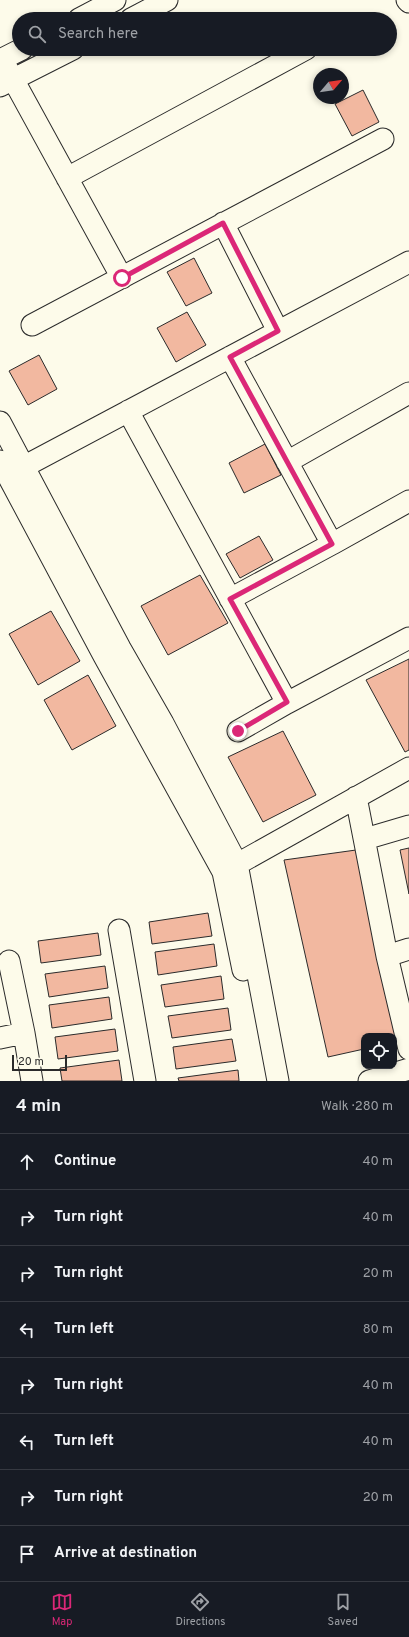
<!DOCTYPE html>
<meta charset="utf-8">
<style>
:root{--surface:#171b24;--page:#242831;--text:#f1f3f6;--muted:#9ea1a6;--line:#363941;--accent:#db2777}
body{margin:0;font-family:Overpass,sans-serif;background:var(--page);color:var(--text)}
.controls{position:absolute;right:12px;bottom:12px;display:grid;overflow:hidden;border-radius:8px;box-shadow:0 2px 6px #0003}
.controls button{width:36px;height:36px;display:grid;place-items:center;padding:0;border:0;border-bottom:1px solid var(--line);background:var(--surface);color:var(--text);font:20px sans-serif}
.compass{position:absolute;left:313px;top:68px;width:36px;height:36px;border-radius:50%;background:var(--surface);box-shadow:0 2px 6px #0003;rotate:61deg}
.scale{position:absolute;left:12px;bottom:10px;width:55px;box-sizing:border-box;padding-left:4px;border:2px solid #2b2b2b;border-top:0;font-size:11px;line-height:14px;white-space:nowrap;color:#2b2b2b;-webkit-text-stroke:3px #fdfbea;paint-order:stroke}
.stop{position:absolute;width:12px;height:12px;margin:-9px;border:3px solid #db2777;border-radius:50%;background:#fff}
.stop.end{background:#db2777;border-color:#fff;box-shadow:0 1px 4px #0008}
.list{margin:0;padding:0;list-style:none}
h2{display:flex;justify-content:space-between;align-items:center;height:52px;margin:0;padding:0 16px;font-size:17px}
h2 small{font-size:13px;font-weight:400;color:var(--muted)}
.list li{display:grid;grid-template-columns:26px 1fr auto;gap:12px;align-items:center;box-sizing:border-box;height:56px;padding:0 16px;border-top:1px solid var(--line)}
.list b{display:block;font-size:15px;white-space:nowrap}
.list em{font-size:13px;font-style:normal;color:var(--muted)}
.icon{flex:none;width:22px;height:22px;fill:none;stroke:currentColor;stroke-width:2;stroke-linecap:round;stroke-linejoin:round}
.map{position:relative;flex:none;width:409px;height:1081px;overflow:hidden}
.search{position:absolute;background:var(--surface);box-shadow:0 2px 6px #0003;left:12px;right:12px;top:12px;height:44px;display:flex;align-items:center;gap:10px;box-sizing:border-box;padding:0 14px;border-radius:22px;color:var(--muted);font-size:15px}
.sheet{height:500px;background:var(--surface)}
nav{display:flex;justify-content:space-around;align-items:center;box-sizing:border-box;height:56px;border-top:1px solid var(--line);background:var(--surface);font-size:11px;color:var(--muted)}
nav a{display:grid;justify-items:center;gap:2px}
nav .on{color:var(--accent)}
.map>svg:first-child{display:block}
</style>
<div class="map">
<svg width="409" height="1081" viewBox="0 0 409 1081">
<rect width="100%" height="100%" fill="#fdfbea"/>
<!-- building -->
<path fill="#f2b8a0" stroke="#2b2b2b" d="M363,90L379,122L352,136L335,104Z
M194,258L212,293L186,306L167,272Z
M187,312L206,345L176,362L157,328Z
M39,355L57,389L28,405L9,371Z
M265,444L281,475L244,493L229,463Z
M259,536L273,560L240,578L226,554Z
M200,575L228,623L168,655L141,606Z
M51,611L80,661L38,685L9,634Z
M409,659V750L405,752L366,680Z
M88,675L116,726L72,750L44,700Z
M283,731L316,795L263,822L228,757Z
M409,848V894L400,850Z
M356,850L397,1043H394V1036H364V1049L328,1057L284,860Z
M208,913L212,936L152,944L149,922Z
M98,933L101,955L41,963L38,941Z
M214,944L217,966L158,975L155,952Z
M105,966L108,988L49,997L45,974Z
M221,976L224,999L165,1007L161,985Z
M109,997L112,1019L52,1028L49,1005Z
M228,1008L231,1030L172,1038L168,1016Z
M115,1029L118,1051L58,1059L55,1037Z
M232,1039L236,1061L176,1069L173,1047Z
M119,1060L122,1081H62L60,1068Z
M238,1070L239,1081H179L178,1078Z"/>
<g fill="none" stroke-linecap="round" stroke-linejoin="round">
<defs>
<path id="minor" d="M407,0L409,2
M79,19L115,0
M131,19L167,0
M2,59L122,278
M0,60L22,49
M0,86L73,49
M67,178L306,49
M223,223L278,331
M32,325L383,139
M230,357L332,544L230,599
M128,411L287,703
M0,422L120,648L163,723L237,864L278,1081
M0,461L104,656L223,872L243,970
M287,462L409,393
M12,473L409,262
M332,544L409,501
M238,731L287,703L409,638
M356,797L387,956L409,1049
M365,839L409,826
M225,871L409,768
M119,930L145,1081
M387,956L409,949
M9,961L24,1033L32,1081
M0,1038L24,1033
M369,1081L409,1069"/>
</defs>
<!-- minor casing -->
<use href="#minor" stroke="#2b2b2b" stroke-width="23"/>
<!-- minor -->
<use href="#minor" stroke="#fdfbea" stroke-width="21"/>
</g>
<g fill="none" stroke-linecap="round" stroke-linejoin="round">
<!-- route -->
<path stroke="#db2777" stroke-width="5" d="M122,278L223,223L278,331L230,357L332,544L230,599L287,702L238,731"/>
</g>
</svg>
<div class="controls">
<button><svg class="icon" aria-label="locate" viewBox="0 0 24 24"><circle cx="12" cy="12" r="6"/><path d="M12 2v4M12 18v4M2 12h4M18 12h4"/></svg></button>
</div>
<svg class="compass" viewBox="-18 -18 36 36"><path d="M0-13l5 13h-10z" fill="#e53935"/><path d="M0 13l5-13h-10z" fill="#9ea1a6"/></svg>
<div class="scale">20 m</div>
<div class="stop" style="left:122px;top:278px"></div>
<div class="stop end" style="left:238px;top:731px"></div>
<div class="search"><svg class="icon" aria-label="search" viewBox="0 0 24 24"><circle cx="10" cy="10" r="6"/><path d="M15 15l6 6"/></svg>Search here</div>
</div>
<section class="sheet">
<h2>4 min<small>Walk · 280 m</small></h2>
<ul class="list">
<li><svg class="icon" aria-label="ahead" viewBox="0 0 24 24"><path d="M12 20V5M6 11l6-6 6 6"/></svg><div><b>Continue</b></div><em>40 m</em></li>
<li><svg class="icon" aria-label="right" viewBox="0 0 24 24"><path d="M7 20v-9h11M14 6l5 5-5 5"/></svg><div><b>Turn right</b></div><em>40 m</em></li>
<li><svg class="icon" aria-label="right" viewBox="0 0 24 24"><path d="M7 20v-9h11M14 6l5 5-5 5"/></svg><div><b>Turn right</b></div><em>20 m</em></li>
<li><svg class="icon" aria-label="left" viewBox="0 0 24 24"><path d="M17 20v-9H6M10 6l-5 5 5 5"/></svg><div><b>Turn left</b></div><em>80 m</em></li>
<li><svg class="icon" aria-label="right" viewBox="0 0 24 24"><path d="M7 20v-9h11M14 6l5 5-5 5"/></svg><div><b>Turn right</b></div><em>40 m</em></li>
<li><svg class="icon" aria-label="left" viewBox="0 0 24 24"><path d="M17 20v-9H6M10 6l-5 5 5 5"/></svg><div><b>Turn left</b></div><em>40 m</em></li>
<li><svg class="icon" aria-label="right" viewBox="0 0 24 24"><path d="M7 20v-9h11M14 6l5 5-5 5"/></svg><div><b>Turn right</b></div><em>20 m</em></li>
<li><svg class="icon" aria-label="arrive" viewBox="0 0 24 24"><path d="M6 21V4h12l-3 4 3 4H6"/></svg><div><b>Arrive at destination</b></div></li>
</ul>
</section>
<nav>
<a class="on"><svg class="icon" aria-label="map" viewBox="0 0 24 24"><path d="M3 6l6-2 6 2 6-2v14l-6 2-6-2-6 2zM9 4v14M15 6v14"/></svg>Map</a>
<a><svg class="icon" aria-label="directions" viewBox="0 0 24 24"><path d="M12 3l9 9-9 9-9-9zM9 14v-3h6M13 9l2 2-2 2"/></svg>Directions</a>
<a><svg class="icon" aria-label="saved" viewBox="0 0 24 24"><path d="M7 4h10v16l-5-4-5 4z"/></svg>Saved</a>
</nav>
